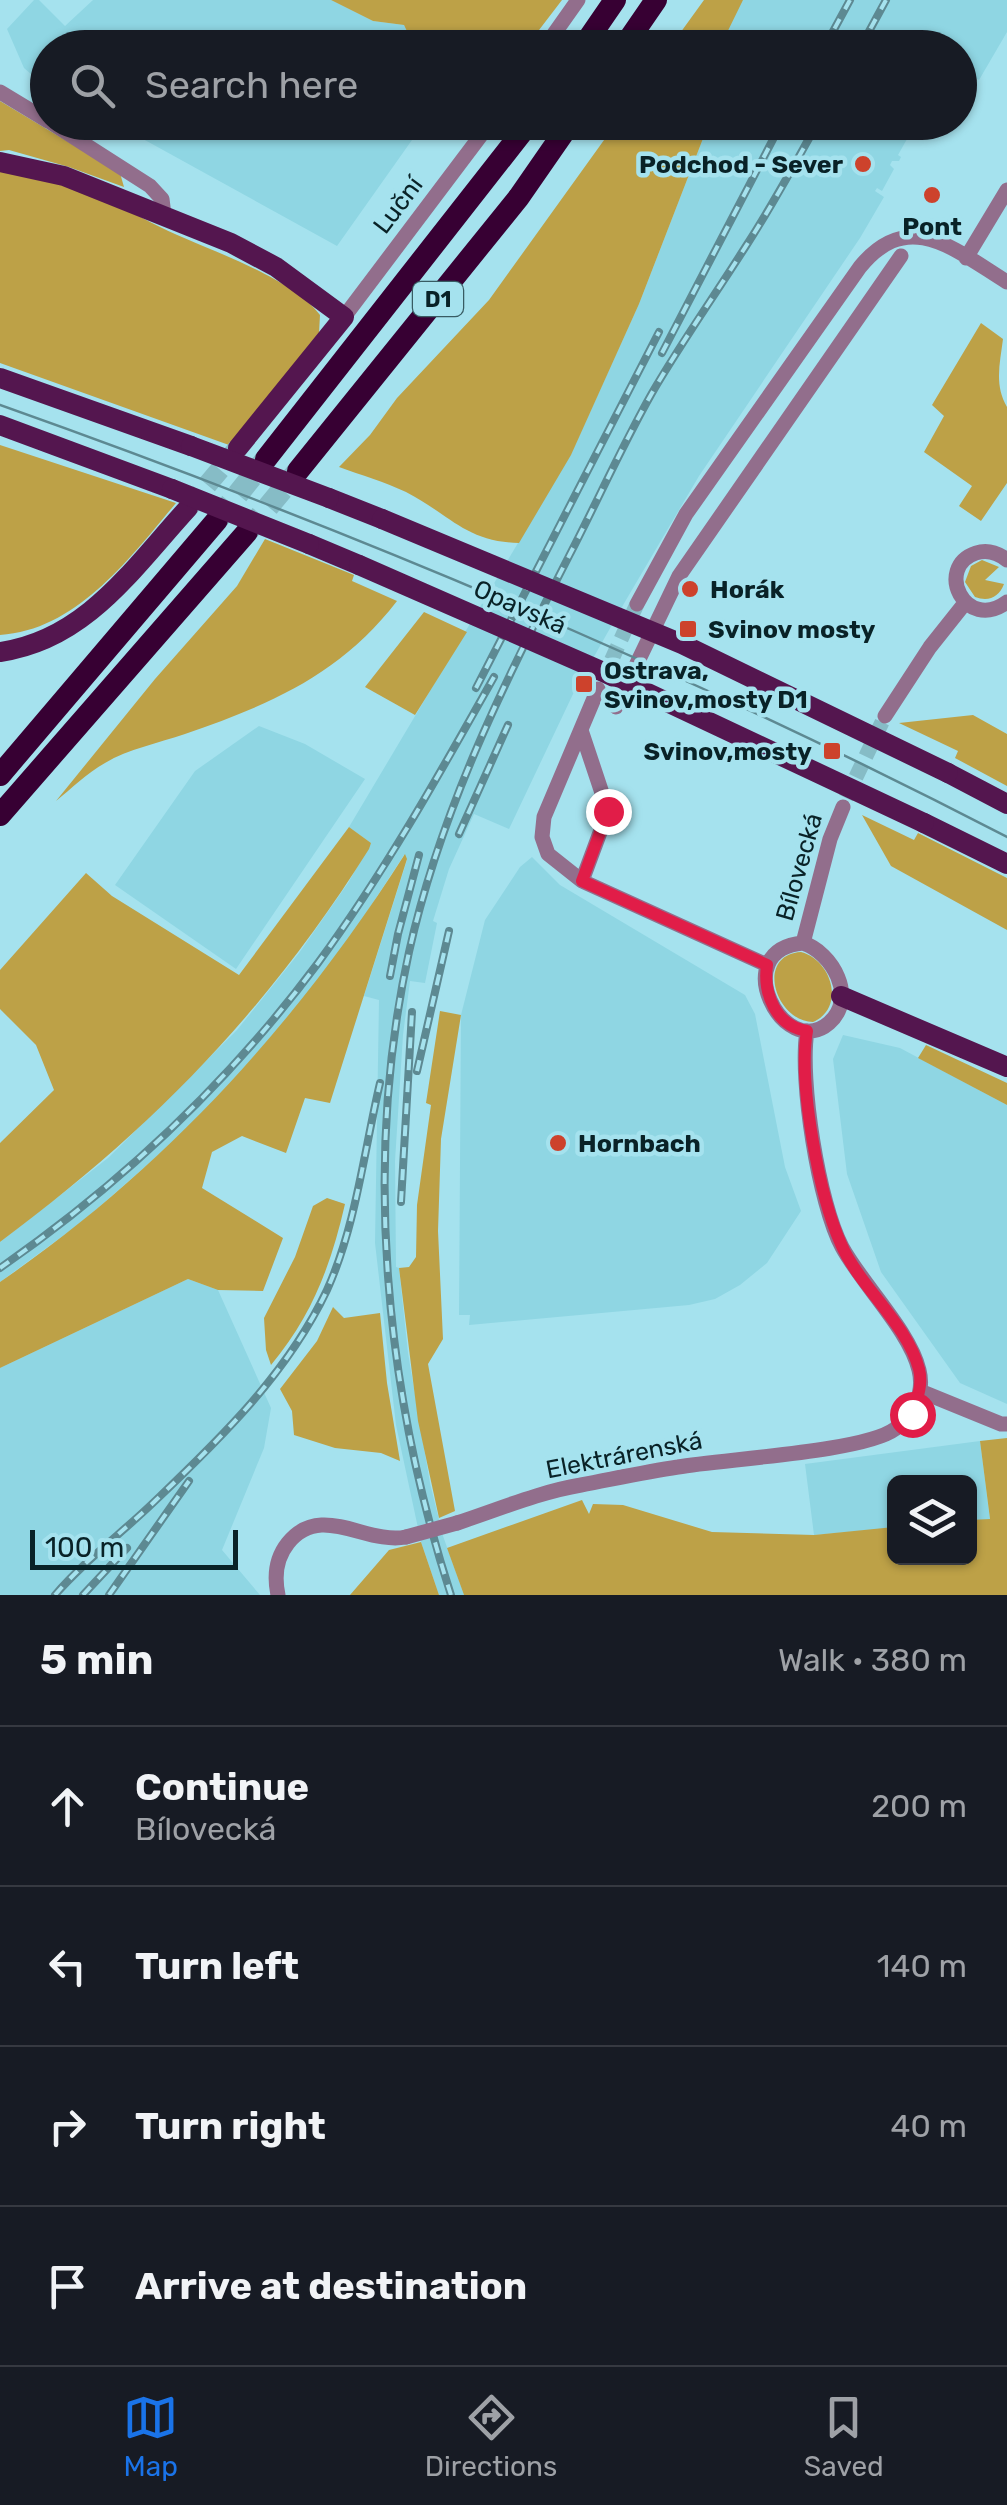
<!DOCTYPE html>
<meta charset="utf-8">
<style>
:root{--surface:#171b24;--page:#242831;--text:#f1f3f6;--muted:#9ea1a6;--line:#363941;--accent:#1a73e8}
body{margin:0;font-family:Rubik,sans-serif;background:var(--page);color:var(--text)}
.controls{position:absolute;right:30px;bottom:30px;display:grid;overflow:hidden;border-radius:15px;box-shadow:0 2px 8px #0004}
.controls button{width:90px;height:90px;display:grid;place-items:center;padding:0;border:0;border-bottom:2px solid var(--line);background:var(--surface);color:var(--text);font:50px sans-serif}
.scale{position:absolute;left:30px;bottom:25px;width:208px;box-sizing:border-box;padding-left:10px;border:5px solid #092227;border-top:0;font-size:28px;line-height:35px;white-space:nowrap;color:#092227;-webkit-text-stroke:8px #a5e2ee;paint-order:stroke}
.stop{position:absolute;width:30px;height:30px;margin:-22px;border:8px solid #e11d48;border-radius:50%;background:#fff}
.stop.end{background:#e11d48;border-color:#fff;box-shadow:0 2px 10px #0008}
.list{margin:0;padding:0;list-style:none}
h2{display:flex;justify-content:space-between;align-items:center;height:130px;margin:0;padding:0 40px;font-size:42px}
h2 small{font-size:32px;font-weight:400;color:var(--muted)}
.list li{display:grid;grid-template-columns:65px 1fr auto;gap:30px;align-items:center;box-sizing:border-box;height:160px;padding:0 40px;border-top:2px solid var(--line)}
.list b{display:block;font-size:38px;white-space:nowrap}
.list p{margin:0;font-size:32px;white-space:nowrap;color:var(--muted)}
.list em{font-size:32px;font-style:normal;color:var(--muted)}
.icon{flex:none;width:55px;height:55px;fill:none;stroke:currentColor;stroke-width:2;stroke-linecap:round;stroke-linejoin:round}
.map{position:relative;flex:none;width:1007px;height:1595px;overflow:hidden}
.search{position:absolute;background:var(--surface);box-shadow:0 2px 8px #0004;left:30px;right:30px;top:30px;height:110px;display:flex;align-items:center;gap:25px;box-sizing:border-box;padding:0 35px;border-radius:55px;color:var(--muted);font-size:38px}
.sheet{height:770px;background:var(--surface)}
nav{display:flex;justify-content:space-around;align-items:center;box-sizing:border-box;height:140px;border-top:2px solid var(--line);background:var(--surface);font-size:28px;color:var(--muted)}
nav a{display:grid;justify-items:center;gap:5px}
nav .on{color:var(--accent)}
.map>svg:first-child{display:block}
</style>
<div class="map">
<svg width="1007" height="1595" viewBox="0 0 1007 1595">
<rect width="100%" height="100%" fill="#a5e2ee"/>
<!-- built -->
<path fill="#8fd6e3" d="M34,0H39L65,26L93,0H331L373,21L404,25L415,47L48,48L47,88L24,68L7,29Z
M740,0H1007V32L979,80L964,72L968,65L963,63L960,68V48H712Z
M114,123H424L337,246Z
M709,123H916L898,155L901,157L899,161H892L890,165L894,169L882,191L877,188L875,191L884,197L860,238L699,476L626,600L574,692L509,829L474,814L449,869L433,921L437,923L425,983L410,981L403,1035L395,1161L396,1267L399,1268L408,1353L430,1483L443,1536L464,1595H439L421,1542L396,1425L375,1243L379,1000L364,996L407,860L404,855L353,933L298,1006L222,1093L171,1144L83,1221L0,1282V1242L108,1158L237,1030L299,953L348,883L371,843L349,827L571,454L639,304Z
M259,726L305,744L365,779L236,969L115,885L195,771Z
M532,857L560,885L745,995L755,1014L785,1167L801,1211L767,1263L740,1285L715,1299L689,1305L469,1325L470,1315H459L461,1015L485,920L520,867Z
M843,1035L900,1048L1007,1105V1404L960,1383L881,1272L847,1174L833,1059Z
M188,1279L218,1290L271,1408L264,1448L222,1550L260,1595H0V1368Z
M980,1441L990,1520L970,1521V1482H894V1528L814,1535L805,1464Z"/>
<!-- green -->
<path fill="#bda147" d="M331,0H562L526,47L415,48L404,25L373,21Z
M704,0H743L720,47H670Z
M0,101L120,173L124,187L69,167L9,150L0,151Z
M617,122L709,123L639,304L571,455L519,543C466,542 449,514 406,492C385,482 361,475 339,467L370,435L397,398L489,300Z
M0,171C20,175 41,177 61,182C93,191 123,208 152,223C197,247 290,274 320,315L319,333L229,445L0,363Z
M981,323L1003,339C1000,363 994,385 1007,407V483L981,521L959,506L972,486L924,452L944,416L932,405Z
M0,445L176,503C130,558 77,630 0,635Z
M265,539L354,575L352,581L397,601C340,675 271,704 185,734C159,743 128,749 105,763C87,773 71,789 56,801L155,679L237,586Z
M982,560L999,567L985,580L1004,584C999,597 989,602 975,597L965,582L971,566Z
M424,612L467,632L415,715L365,687Z
M973,715L1007,734V786L955,758L958,751L899,723Z
M862,815L914,840L918,833L1007,878V930L891,866Z
M349,827L371,843L369,849C268,1010 152,1129 0,1242V1143L54,1090L36,1045L0,1009V970L86,873L112,896L239,975Z
M405,854L407,859L330,1103L305,1098L286,1153L242,1136L212,1152L202,1188L283,1238L263,1291L218,1290L188,1279L0,1368V1282C166,1168 297,1023 405,854Z
M801,952C832,960 846,1008 813,1022C775,1021 755,955 801,952Z
M440,1011L461,1015L441,1139L438,1231L443,1339L428,1364L455,1511L439,1518L418,1421L399,1268L409,1267L416,1257L417,1205L431,1105L426,1103Z
M926,1045L1007,1083V1105L918,1058Z
M327,1198L345,1204C331,1265 312,1316 271,1365L266,1350L264,1318L295,1257L313,1206Z
M333,1307L344,1318L380,1313L387,1383L400,1461L381,1453L335,1448L294,1435L292,1411L280,1389L317,1341Z
M1007,1438V1595H464L447,1548L582,1500L589,1514L593,1504L623,1505L712,1532L814,1535L894,1527V1558H970V1520L990,1519L980,1441Z
M421,1542L439,1595H350L389,1550Z"/>
<g fill="none" stroke-linecap="round" stroke-linejoin="round">
<!-- minor-tunnel -->
<path stroke="#86bcc6" stroke-width="15" stroke-dasharray="15 8" stroke-linecap="butt" d="M602,681L637,604
M846,798L885,716"/>
<!-- major-tunnel -->
<path stroke="#86bcc6" stroke-width="20" stroke-dasharray="20 10" stroke-linecap="butt" d="M188,508L238,448"/>
<!-- highway-tunnel -->
<path stroke="#86bcc6" stroke-width="22" stroke-dasharray="22 11" stroke-linecap="butt" d="M217,520L266,459
M247,532L298,471"/>
<!-- minor -->
<path stroke="#926e8c" stroke-width="15" d="M544,48L578,0
M0,92L48,121
M50,122L150,186L162,199L164,215
M966,258L1007,190
M344,317L491,122
M1007,560C998,553 988,549 976,553C934,567 965,633 1007,602
M637,604L686,514L860,267C909,207 955,250 1007,282
M598,689L544,817L542,837L548,854L582,881L767,965
M616,707L679,576L901,256
M885,716L930,647L965,603
M581,730L608,811L582,881
M803,943C832,952 858,998 829,1023C784,1062 726,950 803,943Z
M803,943L830,839L843,807
M920,1391L1001,1424H1007
M457,1523C497,1510 539,1492 581,1485C613,1479 645,1472 678,1467C723,1459 864,1452 895,1429C913,1415 925,1394 919,1370C910,1331 862,1284 842,1247C819,1204 799,1080 807,1031
M278,1595C274,1576 276,1558 288,1543C321,1502 366,1545 406,1537"/>
<!-- major -->
<path stroke="#54164f" stroke-width="20" d="M0,162L64,176L231,243L276,267L344,317L238,448
M0,378L191,446
M0,425L172,489
M329,498L382,519
M309,544L359,565
M0,652C86,640 133,568 188,508
M948,773L1007,804
M924,823L1007,864
M841,996L1007,1067"/>
<!-- highway -->
<path stroke="#370033" stroke-width="22" d="M582,48L615,0
M623,48L656,0
M266,459L530,122
M298,471L519,197L571,122
M0,775L217,520
M0,815L247,532"/>
<!-- tram -->
<path stroke="#5d8992" stroke-width="2.5" d="M0,405C344,527 683,669 1007,837"/>
<defs>
<path id="rail" d="M824,48L850,0
M860,48L886,0
M662,353L782,122
M476,688L659,332
M459,834L508,725
M390,976L398,934L419,855
M417,1071L449,931
M401,1202L412,1012
M0,1268C121,1184 230,1081 318,963C384,873 439,775 494,677
M55,1595C85,1560 122,1533 155,1501C220,1439 288,1373 327,1290C356,1226 364,1151 380,1083
M83,1595L127,1548
M109,1595L189,1481
M451,1595C385,1392 363,1162 409,952C440,812 504,683 569,556C597,502 622,446 652,393C681,343 715,295 746,246C772,206 795,164 818,122"/>
</defs>
<!-- rail casing -->
<use href="#rail" stroke="#5d8992" stroke-width="8"/>
<!-- rail -->
<use href="#rail" stroke="#a5e2ee" stroke-width="4" stroke-dasharray="11" stroke-linecap="butt"/>
<!-- minor-bridge -->
<path stroke="#926e8c" stroke-width="15" d="M406,1537L457,1523"/>
<!-- major-bridge -->
<path stroke="#54164f" stroke-width="20" d="M191,446L329,498
M172,489L309,544
M382,519L682,644L948,773
M359,565L601,671L924,823"/>
</g>
<g fill="none" stroke-linecap="round" stroke-linejoin="round">
<!-- route -->
<path stroke="#e11d48" stroke-width="12" d="M608,811L582,881L767,965C763,994 776,1026 807,1031C798,1083 819,1195 841,1244C859,1286 907,1324 919,1369C923,1385 917,1399 912,1414"/>
</g>
<!-- markers -->
<g fill="#cd422c" stroke="#a5e2ee" stroke-width="4">
<circle cx="863" cy="164" r="10"/>
<circle cx="932" cy="195" r="10"/>
<circle cx="690" cy="589" r="10"/>
<rect x="678" y="619" width="20" height="20" rx="5"/>
<rect x="574" y="674" width="20" height="20" rx="5"/>
<rect x="822" y="741" width="20" height="20" rx="5"/>
<circle cx="558" cy="1143" r="10"/>
</g>
<g text-anchor="middle" dominant-baseline="central" stroke-width="9" stroke-linejoin="round" paint-order="stroke">
<!-- shield labels -->
<rect fill="#a5e2ee" stroke="#385c63" stroke-width="2.5" x="413" y="282" width="50" height="34" rx="8"/>
<g font-size="22" font-weight="bold" fill="#092227">
<text x="438" y="299">D1</text>
</g>
<!-- poi labels -->
<g font-size="25" font-weight="bold" fill="#092227" stroke="#a5e2ee" text-anchor="start">
<text x="843" y="164" text-anchor="end">Podchod - Sever</text>
<text x="932" y="226" text-anchor="middle">Pont</text>
<text x="710" y="589">Horák</text>
<text x="708" y="629">Svinov mosty</text>
<text x="604" y="670">Ostrava,<tspan x="604" dy="29">Svinov,mosty D1</tspan></text>
<text x="812" y="751" text-anchor="end">Svinov,mosty</text>
<text x="578" y="1143">Hornbach</text>
</g>
<!-- street labels -->
<g font-size="25" fill="#092227" stroke="#a5e2ee">
<text transform="translate(398 205) rotate(-53)">Luční</text>
<text transform="translate(520 607) rotate(24)">Opavská</text>
<text transform="translate(799 867) rotate(-74)">Bílovecká</text>
<text transform="translate(624 1455) rotate(-11)">Elektrárenská</text>
</g>
</g>
</svg>
<div class="controls">
<button><svg class="icon" aria-label="layers" viewBox="0 0 24 24"><path d="M12 4l9 5-9 5-9-5zM3 14l9 5 9-5"/></svg></button>
</div>
<div class="scale">100 m</div>
<div class="stop" style="left:912px;top:1414px"></div>
<div class="stop end" style="left:608px;top:811px"></div>
<div class="search"><svg class="icon" aria-label="search" viewBox="0 0 24 24"><circle cx="10" cy="10" r="6"/><path d="M15 15l6 6"/></svg>Search here</div>
</div>
<section class="sheet">
<h2>5 min<small>Walk · 380 m</small></h2>
<ul class="list">
<li><svg class="icon" aria-label="ahead" viewBox="0 0 24 24"><path d="M12 20V5M6 11l6-6 6 6"/></svg><div><b>Continue</b><p>Bílovecká</p></div><em>200 m</em></li>
<li><svg class="icon" aria-label="left" viewBox="0 0 24 24"><path d="M17 20v-9H6M10 6l-5 5 5 5"/></svg><div><b>Turn left</b></div><em>140 m</em></li>
<li><svg class="icon" aria-label="right" viewBox="0 0 24 24"><path d="M7 20v-9h11M14 6l5 5-5 5"/></svg><div><b>Turn right</b></div><em>40 m</em></li>
<li><svg class="icon" aria-label="arrive" viewBox="0 0 24 24"><path d="M6 21V4h12l-3 4 3 4H6"/></svg><div><b>Arrive at destination</b></div></li>
</ul>
</section>
<nav>
<a class="on"><svg class="icon" aria-label="map" viewBox="0 0 24 24"><path d="M3 6l6-2 6 2 6-2v14l-6 2-6-2-6 2zM9 4v14M15 6v14"/></svg>Map</a>
<a><svg class="icon" aria-label="directions" viewBox="0 0 24 24"><path d="M12 3l9 9-9 9-9-9zM9 14v-3h6M13 9l2 2-2 2"/></svg>Directions</a>
<a><svg class="icon" aria-label="saved" viewBox="0 0 24 24"><path d="M7 4h10v16l-5-4-5 4z"/></svg>Saved</a>
</nav>
